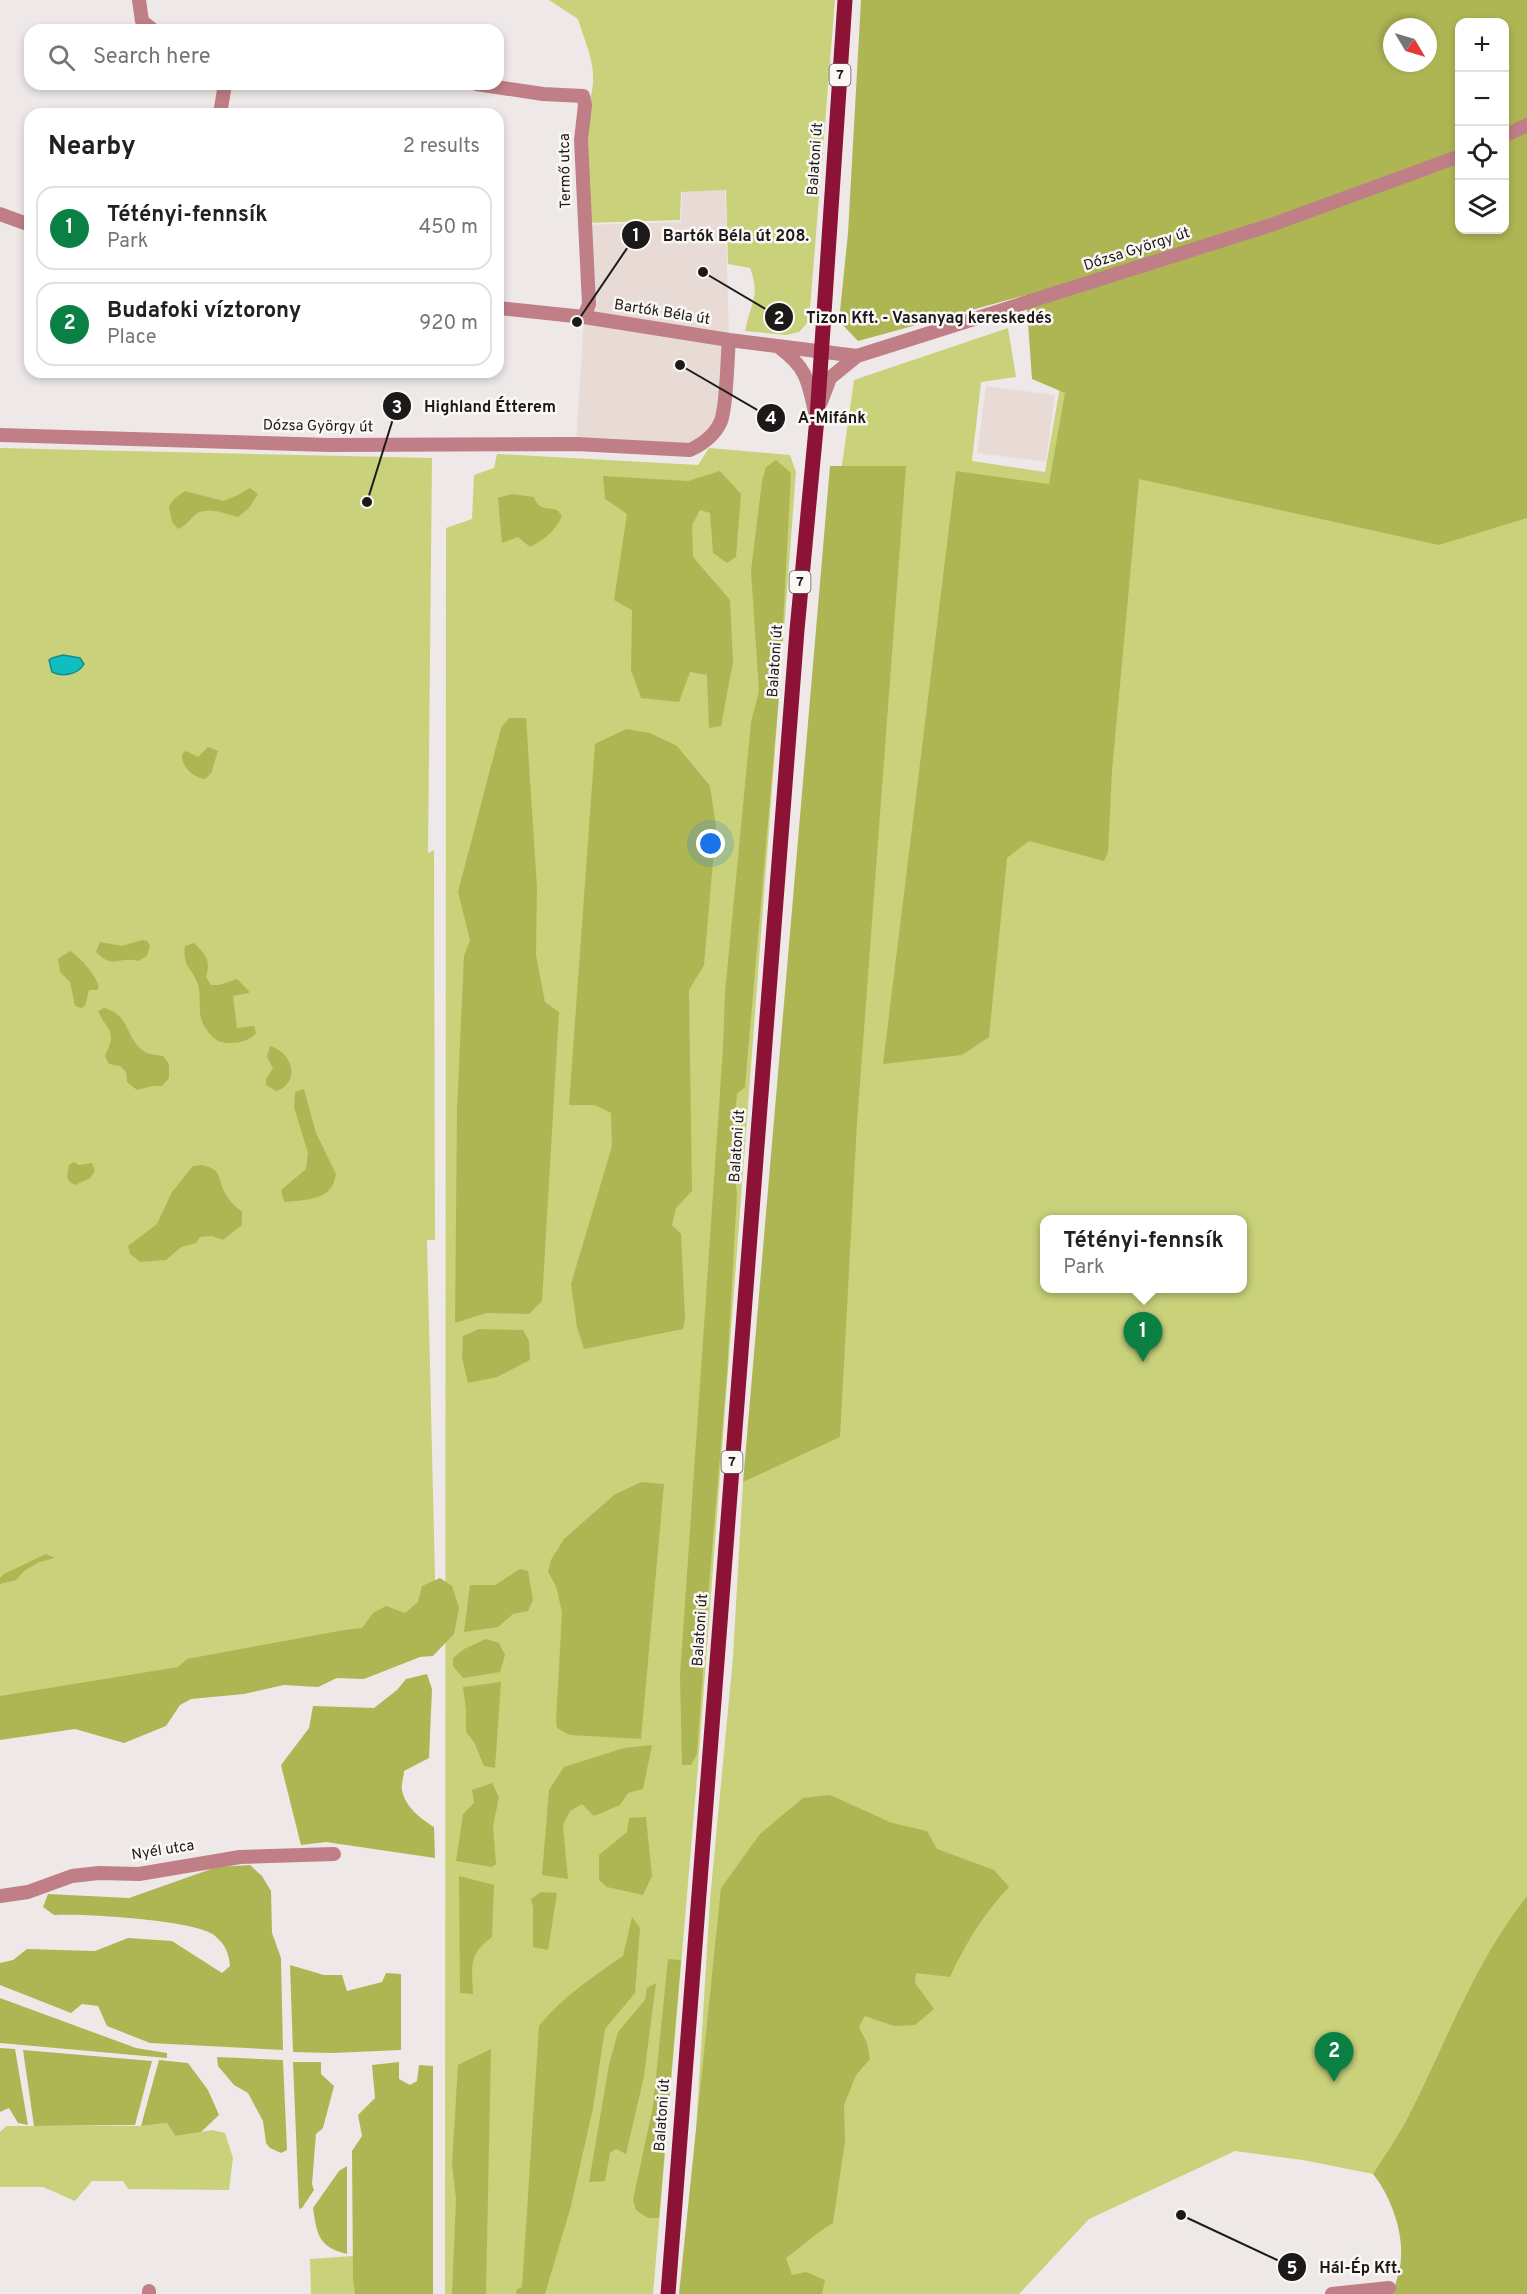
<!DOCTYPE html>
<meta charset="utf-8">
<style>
:root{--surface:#fff;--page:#f6f6f6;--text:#202124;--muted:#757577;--line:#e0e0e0;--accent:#0b8043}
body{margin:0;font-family:Overpass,sans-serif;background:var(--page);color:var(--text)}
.controls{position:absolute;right:18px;top:18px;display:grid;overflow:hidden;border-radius:12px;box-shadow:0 3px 9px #0003}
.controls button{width:54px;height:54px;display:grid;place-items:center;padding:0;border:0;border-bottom:2px solid var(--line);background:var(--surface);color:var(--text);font:30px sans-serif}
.compass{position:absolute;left:1383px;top:18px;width:54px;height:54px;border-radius:50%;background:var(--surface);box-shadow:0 3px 9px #0003;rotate:128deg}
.you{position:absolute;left:711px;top:844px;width:21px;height:21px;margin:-15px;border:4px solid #fff;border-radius:50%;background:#1a73e8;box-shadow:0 0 0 9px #1a73e833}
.badge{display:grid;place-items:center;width:39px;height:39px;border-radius:50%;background:var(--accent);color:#fff;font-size:20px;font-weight:700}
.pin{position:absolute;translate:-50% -50px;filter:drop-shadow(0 2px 3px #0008)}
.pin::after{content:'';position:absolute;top:32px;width:21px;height:18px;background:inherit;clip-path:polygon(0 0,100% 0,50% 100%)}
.popup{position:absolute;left:1040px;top:1215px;width:207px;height:78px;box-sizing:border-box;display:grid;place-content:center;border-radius:12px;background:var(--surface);filter:drop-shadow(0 2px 4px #0005);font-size:20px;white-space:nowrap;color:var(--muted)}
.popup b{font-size:22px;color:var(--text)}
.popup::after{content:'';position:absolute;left:50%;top:100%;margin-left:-12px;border:12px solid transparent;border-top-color:var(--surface)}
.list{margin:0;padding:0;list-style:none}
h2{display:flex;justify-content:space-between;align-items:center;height:78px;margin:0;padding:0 24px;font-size:26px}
h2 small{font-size:20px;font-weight:400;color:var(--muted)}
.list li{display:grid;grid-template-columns:39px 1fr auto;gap:18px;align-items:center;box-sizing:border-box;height:84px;margin:0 12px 12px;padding:0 12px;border:2px solid var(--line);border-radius:18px}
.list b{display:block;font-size:22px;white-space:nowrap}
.list p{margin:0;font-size:20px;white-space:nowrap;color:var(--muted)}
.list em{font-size:20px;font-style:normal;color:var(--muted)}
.icon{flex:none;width:33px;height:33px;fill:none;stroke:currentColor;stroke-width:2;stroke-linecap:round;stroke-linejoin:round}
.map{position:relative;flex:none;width:1527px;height:2294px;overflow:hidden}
.search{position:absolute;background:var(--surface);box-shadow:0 3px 9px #0003;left:24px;top:24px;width:480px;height:66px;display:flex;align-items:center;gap:15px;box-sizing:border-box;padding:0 21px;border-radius:18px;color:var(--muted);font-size:22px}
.panel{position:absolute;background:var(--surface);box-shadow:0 3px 9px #0003;left:24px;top:108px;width:480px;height:270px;border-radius:18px}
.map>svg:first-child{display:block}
</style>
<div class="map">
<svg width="1527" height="2294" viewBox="0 0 1527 2294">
<rect width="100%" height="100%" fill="#eee9e8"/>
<!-- built -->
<path fill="#e8dbd6" d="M725,190L729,340L723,409L701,445L576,444L584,317V225L681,222L682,192Z
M986,386L1055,395L1046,462L977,453Z"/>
<!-- green -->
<path fill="#c9d17a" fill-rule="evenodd" d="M549,0H835L809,321L799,332L786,335L745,331C750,304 761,296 750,268L728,264L726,190L681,192L680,220L586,223L589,102C600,71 587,49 578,19Z
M1527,141V1896C1474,1962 1445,2045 1407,2119C1397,2138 1384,2156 1373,2174L1303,2160L1235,2151L1089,2219L1019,2294H686L710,1900L733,1657L743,1482L749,1479L824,591L854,380L1008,328L1016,377L981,382L972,461L1045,472L1060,387L1460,230H1504ZM1044,1220H1242V1288H1044Z
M0,448L432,458L428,853L434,850L435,1240H427L436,1619L0,1718Z
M709,448L790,455L796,472L698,1766L653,2294H445L446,528L472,519L474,475L494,468L497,454L698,465Z
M167,2123L175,2136L212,2130L225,2133L233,2158L229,2190L128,2189L123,2181H92L75,2201L43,2187H0V2132L6,2126H141Z
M353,2256L355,2294H311L310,2259Z"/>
<!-- forest -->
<path fill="#aeb654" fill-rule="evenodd" d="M861,0H1527V518L1439,545L1139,479L1112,771L1108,852L1104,861L1029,841L1007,858L989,1037L962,1055L883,1064L956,471L1049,484L1065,393L1032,379L1026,295L858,341L839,321L848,233ZM1460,22H1504V230H1460ZM1392,27H1428V63H1392Z
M776,460L791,473L780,684L745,1087L737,1094L732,1149L737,1194L727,1374L709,1586L697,1754L691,1765H682L680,1676L723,1048L725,993L751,722L759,691L751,571L762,481L766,467Z
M830,466H906L857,1123L840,1437L743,1482Z
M720,471L741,494L736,557L727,563L713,553L710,513L700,510L692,525L693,557L730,600L733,662L721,726L709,728L707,675L690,672L679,702L641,698L631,670L632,610L614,600L627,514L605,499L603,476L688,481Z
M250,488L258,494L249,508L238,517C224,514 210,506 196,514C189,519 189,524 178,529L172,522L169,506L175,498L185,491L223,501L236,496Z
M512,494L534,497C538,510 546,507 557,510L562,516C556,530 543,541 530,547L518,537L502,543L498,498Z
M509,718H526L537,887L536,955L545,1002L559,1012L542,1301L529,1314L486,1313L455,1323L457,1110L464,956L470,940L458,892L501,728Z
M626,729L650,733L677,746L710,786L716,827L704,965L689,990L692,1191L676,1208L672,1225L681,1234L685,1319L683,1329L584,1349L577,1327L571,1284L612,1146L611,1113L595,1105H569L595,744Z
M208,747L218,751C216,759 213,764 212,772L205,779C193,778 181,766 182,754L186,751L198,757Z
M142,940L147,941L150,946L147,956L138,961C118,956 114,970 96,952L100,942L122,946Z
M194,943C206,955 211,960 206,977L211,985H219L237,979L249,991V993L233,996L237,1028L254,1026L256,1033C251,1040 240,1043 231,1043C221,1043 216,1041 210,1034C194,1016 203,1005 198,985C194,969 182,969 185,946Z
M70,951C81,958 96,975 99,987L97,990H89L85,1006L81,1008L75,1006L70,982L60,972L58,959Z
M104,1008C131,1015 125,1039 145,1052C150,1055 158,1055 163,1056L169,1064V1078L162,1086H152L137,1090L127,1082L126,1072L120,1066L109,1064L105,1056C117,1030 109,1034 98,1011Z
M270,1046C292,1052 302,1082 276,1091L266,1085V1079L273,1068L267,1057Z
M304,1089L316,1133L336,1174C335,1178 334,1184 331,1188C323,1200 297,1201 284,1202L281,1190L306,1169L308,1153L294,1107L295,1092Z
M74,1162L79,1165L92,1163L95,1171L90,1178L75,1185L70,1182L67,1177L69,1165Z
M202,1165C223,1170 217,1177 225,1193C229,1201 235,1206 242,1212V1225L223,1240L212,1236L200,1237L196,1243L181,1247L166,1260L140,1262L130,1254L128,1246L157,1224L172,1192L193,1166Z
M479,1329L523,1330L529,1341L530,1360L497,1377L468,1383L462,1357L463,1336Z
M641,1482L664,1484L641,1739L570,1735L557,1728L556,1721L562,1612L556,1586L548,1572L551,1560L564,1539L614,1495Z
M46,1554L55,1558L39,1562L24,1571L16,1580L0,1584V1578L4,1574Z
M520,1569L528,1571L533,1600L528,1611L513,1614L498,1627L464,1632L470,1585H495Z
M440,1578L452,1586L459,1608L454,1634L433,1656L420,1657L364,1679L337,1678L318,1687L284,1685L244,1694L191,1699L180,1705L166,1726L124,1743L75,1729L0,1740V1696L178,1667L187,1659L344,1630L362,1628L373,1613L386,1606L405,1613L418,1602L422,1586Z
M486,1639L499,1643L505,1655L500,1672L463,1678L453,1666V1658L464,1649Z
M427,1674L432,1689L429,1758L404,1771C404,1776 401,1785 402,1790C405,1807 421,1819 434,1827L435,1858L326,1842L301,1845L281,1765L309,1728L313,1706L374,1708L397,1690L406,1679Z
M501,1682L495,1768L484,1766L474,1742L466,1732V1710L463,1687Z
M652,1745L643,1789L628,1793L620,1805L594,1816L582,1804L570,1811L563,1825L568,1879L542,1875L549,1790L564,1767L624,1748Z
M492,1783L499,1797L493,1826L496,1864L492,1867L456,1861L463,1814L474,1803L472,1790Z
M830,1795L892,1823L927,1831L937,1849L994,1870L1009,1887C984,1913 965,1944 950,1977L916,1973L915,1983L934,2009L915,2025L894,2026L865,2016L859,2027L867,2043L870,2059L856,2075L844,2105L845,2141L833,2223C815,2233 803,2246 786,2258L792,2275L806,2272L825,2280L822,2294H679L721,1888L760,1834L803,1798Z
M646,1817L652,1876L643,1895L607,1887L599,1880V1855L627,1832L629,1818Z
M250,1865L262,1876L271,1891L272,1933L281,1958L283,2050L150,2043L107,2026L98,2006L82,2004L71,2013L0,1985V1963L13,1960L27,1949L95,1951L128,1938L172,1941L222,1973L230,1966C229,1953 225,1944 214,1935C195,1920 81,1913 54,1915L43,1907L48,1894L129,1898L217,1867Z
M459,1876L494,1885L492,1937C468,1954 472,1967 473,1994L460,1993Z
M541,1892L557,1893L548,1950L533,1947V1907L531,1899Z
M1527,1896V2294H1394C1395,2281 1401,2270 1401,2257C1403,2230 1390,2195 1373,2174C1384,2156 1397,2138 1407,2119C1445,2045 1474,1962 1527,1896Z
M632,1917L640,1928L635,1993L605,2029L593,2108L571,2206L545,2294H517L516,2290L522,2287L539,2026C562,1997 593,1977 623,1956Z
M668,1959L681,1960L659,2218H648L636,2210L633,2200L653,2106Z
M290,1965L324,1975H342L347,1991L382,1982L386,1973L401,1974V2050L332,2053L293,2052Z
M656,1983L644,2076L626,2154L616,2149L610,2153L605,2181L589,2182L609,2065L618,2032L645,2000L647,1988Z
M0,1998L136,2048L167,2053V2058L0,2043Z
M0,2048L15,2049L28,2125L18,2123L9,2108L0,2112Z
M491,2049L486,2294H452L456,2199L452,2164L458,2065Z
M23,2050L152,2061L135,2125L34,2126Z
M217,2057L283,2060L287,2150L281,2153L270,2148L266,2143L263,2121L248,2093L234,2085L218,2066Z
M159,2060L188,2063L208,2090L219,2115L201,2132L175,2136L167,2123L141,2126Z
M293,2062H321V2074L334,2086L323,2128L316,2134L312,2184L314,2190L302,2208L299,2209Z
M399,2062V2079L410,2085L417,2081L419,2065L433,2066V2294H355L353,2279L352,2151L362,2136L358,2115L375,2098L372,2065Z
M347,2166V2254C318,2247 317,2234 313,2208L339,2171Z"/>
<!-- water -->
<path fill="#0fbebf" stroke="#138d8d" stroke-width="1.5" d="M63,655L80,658L84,664C78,675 62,677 52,672L49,660L52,658Z"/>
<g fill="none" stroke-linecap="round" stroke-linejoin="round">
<!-- minor -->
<path stroke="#c07e86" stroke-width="14" d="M139,0L142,21L153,30
M476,84L543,94L583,96L585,105L581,140L589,304L584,317
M220,114L225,84
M1504,136L1527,125
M0,214L30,225
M498,308L584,317L729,340L857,356L1271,225L1460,156
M780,348C807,368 808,381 815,412
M821,402L830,378L857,356
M0,435L329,445L576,444L690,450C703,444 715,435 721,421C727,405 727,360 729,340
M0,1896L28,1892L72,1876L99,1873L139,1874L240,1857L334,1854
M149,2291V2294
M1332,2294L1389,2288"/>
<!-- major -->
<path stroke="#8d1336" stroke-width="15" d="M668,2294L797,630L817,418L845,0"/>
</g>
<g text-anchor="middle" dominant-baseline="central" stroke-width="5" stroke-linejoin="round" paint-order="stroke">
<!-- shield labels -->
<g fill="#fbf7f5" stroke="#5f5c5b" stroke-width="1.5">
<rect x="829.5" y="64" width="21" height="22" rx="4.5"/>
<rect x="789.5" y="571" width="21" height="22" rx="4.5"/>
<rect x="721.5" y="1451" width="21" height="22" rx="4.5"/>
</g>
<g font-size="14" font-weight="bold" fill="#1c1a19">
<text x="840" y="75">7</text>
<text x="800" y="582">7</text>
<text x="732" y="1462">7</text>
</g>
<!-- street labels -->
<g font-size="15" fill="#1c1a19" stroke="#fbf7f5">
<text transform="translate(816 159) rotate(-86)">Balatoni út</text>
<text transform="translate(566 171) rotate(-91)">Termő utca</text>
<text transform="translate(1137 250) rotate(-18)">Dózsa György út</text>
<text transform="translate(662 313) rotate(9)">Bartók Béla út</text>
<text transform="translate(318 427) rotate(1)">Dózsa György út</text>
<text transform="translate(776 661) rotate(-86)">Balatoni út</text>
<text transform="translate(738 1146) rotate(-86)">Balatoni út</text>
<text transform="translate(701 1630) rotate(-86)">Balatoni út</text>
<text transform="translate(163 1851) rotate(-9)">Nyél utca</text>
<text transform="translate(663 2115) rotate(-86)">Balatoni út</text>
</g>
</g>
<!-- callouts -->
<path fill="none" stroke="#1c1a19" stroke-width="2" d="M577 322L636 235M703 272L779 317M367 502L397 406M680 365L771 418M1181 2215L1292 2267"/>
<g fill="#1c1a19" stroke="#fbf7f5" stroke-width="2">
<circle cx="577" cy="322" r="6"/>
<circle cx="703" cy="272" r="6"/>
<circle cx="367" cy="502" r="6"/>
<circle cx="680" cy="365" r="6"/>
<circle cx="1181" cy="2215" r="6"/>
<circle cx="636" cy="235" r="15"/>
<circle cx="779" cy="317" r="15"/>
<circle cx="397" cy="406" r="15"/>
<circle cx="771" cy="418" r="15"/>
<circle cx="1292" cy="2267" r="15"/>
</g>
<g font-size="18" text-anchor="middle" font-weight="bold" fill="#fff">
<text x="636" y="241">1</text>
<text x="779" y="324">2</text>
<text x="397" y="413">3</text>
<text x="771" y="424">4</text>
<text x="1292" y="2274">5</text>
</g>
<g font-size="16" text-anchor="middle" font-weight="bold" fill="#1c1a19" stroke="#fbf7f5" stroke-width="5" stroke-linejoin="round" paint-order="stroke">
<text x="736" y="241">Bartók Béla út 208.</text>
<text x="929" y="323">Tizon Kft. - Vasanyag kereskedés</text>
<text x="490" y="412">Highland Étterem</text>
<text x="832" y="423">A-Mifánk</text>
<text x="1360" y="2273">Hál-Ép Kft.</text>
</g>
</svg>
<div class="controls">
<button>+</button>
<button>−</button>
<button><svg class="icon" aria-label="locate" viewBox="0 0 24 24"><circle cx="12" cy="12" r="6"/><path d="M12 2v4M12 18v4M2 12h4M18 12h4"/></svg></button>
<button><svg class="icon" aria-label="layers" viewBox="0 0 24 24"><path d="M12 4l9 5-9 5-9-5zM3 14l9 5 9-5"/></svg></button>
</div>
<svg class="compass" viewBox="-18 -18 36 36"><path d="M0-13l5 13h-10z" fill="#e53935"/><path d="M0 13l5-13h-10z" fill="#757577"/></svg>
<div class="you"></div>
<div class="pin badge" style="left:1143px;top:1362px">1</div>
<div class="popup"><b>Tétényi-fennsík</b>Park</div>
<div class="pin badge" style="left:1334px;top:2082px">2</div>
<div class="search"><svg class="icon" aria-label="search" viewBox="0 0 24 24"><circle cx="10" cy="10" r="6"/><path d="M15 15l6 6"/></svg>Search here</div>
<section class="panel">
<h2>Nearby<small>2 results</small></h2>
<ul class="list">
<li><span class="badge">1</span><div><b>Tétényi-fennsík</b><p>Park</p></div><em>450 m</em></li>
<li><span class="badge">2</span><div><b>Budafoki víztorony</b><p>Place</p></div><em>920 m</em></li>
</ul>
</section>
</div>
